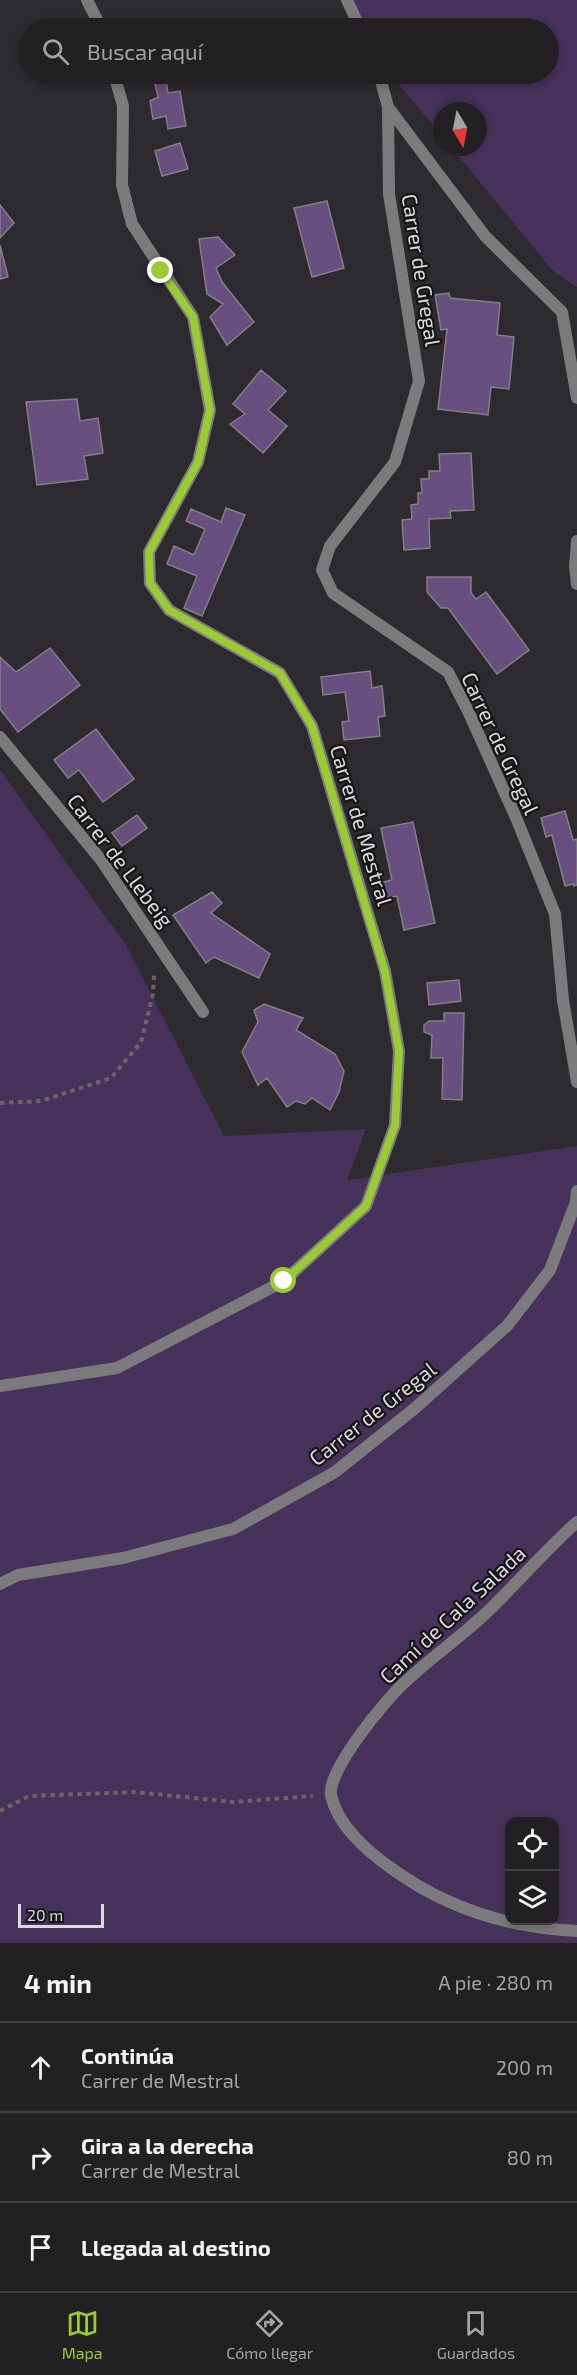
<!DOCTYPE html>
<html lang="es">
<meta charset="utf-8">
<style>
:root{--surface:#222023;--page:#2e2d30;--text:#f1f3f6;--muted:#a2a3a6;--line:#3f3e41;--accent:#9acb34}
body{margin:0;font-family:"Exo 2",sans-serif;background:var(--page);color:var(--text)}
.controls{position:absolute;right:18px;bottom:18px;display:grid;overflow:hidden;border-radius:12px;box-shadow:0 3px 9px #0003}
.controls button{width:54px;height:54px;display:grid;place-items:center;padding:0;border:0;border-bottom:2px solid var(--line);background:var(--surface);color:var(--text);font:30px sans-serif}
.compass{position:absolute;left:433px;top:102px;width:54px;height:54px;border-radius:50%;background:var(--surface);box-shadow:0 3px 9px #0003;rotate:170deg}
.scale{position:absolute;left:18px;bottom:15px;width:86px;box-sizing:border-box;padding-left:6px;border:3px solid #dad9db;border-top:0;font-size:16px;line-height:21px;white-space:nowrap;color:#dad9db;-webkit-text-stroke:4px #151416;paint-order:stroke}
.stop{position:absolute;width:18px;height:18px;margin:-14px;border:4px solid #9acb34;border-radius:50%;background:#fff}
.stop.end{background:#9acb34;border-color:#fff;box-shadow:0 2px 6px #0008}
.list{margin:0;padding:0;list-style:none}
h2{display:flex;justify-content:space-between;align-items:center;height:78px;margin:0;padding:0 24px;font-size:26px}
h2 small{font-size:20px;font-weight:400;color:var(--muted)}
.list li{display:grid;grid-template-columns:39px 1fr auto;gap:18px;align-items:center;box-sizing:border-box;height:90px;padding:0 24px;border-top:2px solid var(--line)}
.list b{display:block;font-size:22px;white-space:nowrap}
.list p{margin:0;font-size:20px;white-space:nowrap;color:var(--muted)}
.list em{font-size:20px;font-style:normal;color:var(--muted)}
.icon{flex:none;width:33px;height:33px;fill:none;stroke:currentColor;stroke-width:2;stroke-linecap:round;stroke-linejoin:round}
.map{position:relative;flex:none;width:577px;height:1943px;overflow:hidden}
.search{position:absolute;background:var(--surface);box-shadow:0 3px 9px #0003;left:18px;right:18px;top:18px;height:66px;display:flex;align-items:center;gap:15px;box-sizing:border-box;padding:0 21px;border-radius:33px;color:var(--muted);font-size:22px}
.sheet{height:348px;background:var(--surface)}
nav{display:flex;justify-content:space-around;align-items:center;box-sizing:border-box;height:84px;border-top:2px solid var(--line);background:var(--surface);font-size:16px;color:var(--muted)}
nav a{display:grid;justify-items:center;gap:3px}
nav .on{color:var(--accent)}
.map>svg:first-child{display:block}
</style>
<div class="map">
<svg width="577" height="1943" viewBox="0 0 577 1943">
<rect width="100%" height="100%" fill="#2d2b2f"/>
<!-- green -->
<path fill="#46325a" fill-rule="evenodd" d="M348,0H577V287L554,272L451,147H478V111H442V136L390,74H548V28H360Z
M0,770L126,945L224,1136L366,1129L347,1180L577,1146V1943H0ZM510,1822H554V1920H510Z"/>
<!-- building -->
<path fill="#674f7f" stroke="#828084" stroke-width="1.5" d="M153,74H165L168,93L180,91L186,126L168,129L166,116L153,119L150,101L158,97Z
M180,143L188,169L162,176L155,151Z
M327,201L344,268L312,277L294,208Z
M0,205L14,223L0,238Z
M218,237L235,255L216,268L222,282L254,322L227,345L210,317L223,304L207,294L199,239Z
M0,245L8,277L0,279Z
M449,293L450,298L500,303L497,335L514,337L509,389L491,387L488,415L438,409L447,329L441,330L435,295Z
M261,370L286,391L268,410L287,426L263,453L230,424L245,414L233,404Z
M77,399L80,421L98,418L103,453L84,456L88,479L37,485L26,402Z
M471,453L474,510L450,511L451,518L429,519L430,548L404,550L402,520L412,519L411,505L418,504V493H422L421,479H429V471H440L439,454Z
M226,508L245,515L202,616L184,608L197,576L167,564L174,546L194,555L205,529L186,521L191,509L221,522Z
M427,577H471V593L476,599L486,592L529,650L497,674L448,608H441L427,592Z
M50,648L80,685L18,732L0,709V657L16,672Z
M370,671L372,688L382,686L385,716L378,717L380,736L344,740L342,722L349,721L345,692L323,695L321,677Z
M96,729L134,779L103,802L79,770L68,778L54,760Z
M565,811L573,840L577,839V885L574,886V884L565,886L552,835L546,837L541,818Z
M137,815L147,828L122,846L112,833Z
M413,822L435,923L404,930L397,896L386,898L383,882L392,880L381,828Z
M212,892L222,903L211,913L270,954L259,978L214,957L206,963L173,915Z
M459,980L461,1001L429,1005L427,983Z
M264,1004L303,1018L296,1030L335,1054L344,1071L339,1092L330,1110L312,1098L305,1104L296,1101L287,1107L267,1078L258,1085L242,1052L258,1022L254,1010Z
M444,1013H464L462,1100L442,1099L443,1058H431L432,1035L424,1032V1025L429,1021H444Z"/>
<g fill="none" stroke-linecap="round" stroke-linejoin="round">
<!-- path -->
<path stroke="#686669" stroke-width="4" stroke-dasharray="4.5 4.5" stroke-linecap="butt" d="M0,1103L41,1101L111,1078L141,1042L153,994L154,975
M0,1811L29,1796L135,1792L233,1802L313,1796"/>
<!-- minor -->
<path stroke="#7b7a7c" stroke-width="12" d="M87,0L101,28
M347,0L360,28
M379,74L388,107L485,236L562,312L577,398
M388,107L389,194L419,381L395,462L330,546L322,570L333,593L448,672L469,713L517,820L555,914L563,1000L577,1082
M577,541L575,566L577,584
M0,737L101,860L203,1012
M0,1386L117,1368L284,1281L366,1206L395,1125L399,1051L385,971L312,726L280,673L169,610L150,583L149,552L198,462L210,410L193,317L132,224L122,185L123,106L114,74
M577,1522C544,1551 516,1585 484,1615C458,1639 429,1659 404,1683C385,1700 327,1771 331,1795C337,1825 368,1852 391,1868C446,1908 509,1928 577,1931
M0,1584L18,1575L123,1558L233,1529L335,1472L414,1409L507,1326L550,1270L576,1202L577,1191"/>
</g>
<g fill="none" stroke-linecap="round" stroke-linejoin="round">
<!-- route -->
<path stroke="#9acb34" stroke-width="8" d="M161,271L193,317L210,410L198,462L149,552L150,583L169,610L280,673L312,726L385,972L399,1051L395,1125L366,1206L284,1281"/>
</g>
<g text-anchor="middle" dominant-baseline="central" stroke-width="4.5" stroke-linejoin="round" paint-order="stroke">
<!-- street labels -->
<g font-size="21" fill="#dad9db" stroke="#151416">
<text transform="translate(422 270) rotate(81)">Carrer de Gregal</text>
<text transform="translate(501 743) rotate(65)">Carrer de Gregal</text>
<text transform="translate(362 825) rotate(73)">Carrer de Mestral</text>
<text transform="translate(121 860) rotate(53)">Carrer de Llebeig</text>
<text transform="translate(372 1413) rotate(-38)">Carrer de Gregal</text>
<text transform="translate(452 1614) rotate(-43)">Camí de Cala Salada</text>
</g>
</g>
</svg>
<div class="controls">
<button><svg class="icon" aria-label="locate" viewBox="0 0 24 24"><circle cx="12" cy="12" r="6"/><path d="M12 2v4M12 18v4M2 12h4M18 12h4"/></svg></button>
<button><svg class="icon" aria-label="layers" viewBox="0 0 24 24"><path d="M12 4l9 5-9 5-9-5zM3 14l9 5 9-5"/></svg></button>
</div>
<svg class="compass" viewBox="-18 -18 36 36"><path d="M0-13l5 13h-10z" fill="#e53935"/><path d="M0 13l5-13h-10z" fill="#a2a3a6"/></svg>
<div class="scale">20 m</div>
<div class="stop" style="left:284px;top:1281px"></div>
<div class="stop end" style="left:161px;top:271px"></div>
<div class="search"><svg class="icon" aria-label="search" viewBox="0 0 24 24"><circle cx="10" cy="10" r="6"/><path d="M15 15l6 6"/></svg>Buscar aquí</div>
</div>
<section class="sheet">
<h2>4 min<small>A pie · 280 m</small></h2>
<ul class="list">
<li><svg class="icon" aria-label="ahead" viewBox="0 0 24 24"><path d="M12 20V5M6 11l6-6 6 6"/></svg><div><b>Continúa</b><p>Carrer de Mestral</p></div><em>200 m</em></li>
<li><svg class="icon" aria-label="right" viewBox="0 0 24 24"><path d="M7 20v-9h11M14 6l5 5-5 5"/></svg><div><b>Gira a la derecha</b><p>Carrer de Mestral</p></div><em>80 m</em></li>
<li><svg class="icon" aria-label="arrive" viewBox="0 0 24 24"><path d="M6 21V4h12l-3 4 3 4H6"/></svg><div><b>Llegada al destino</b></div></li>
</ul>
</section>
<nav>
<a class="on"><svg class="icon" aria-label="map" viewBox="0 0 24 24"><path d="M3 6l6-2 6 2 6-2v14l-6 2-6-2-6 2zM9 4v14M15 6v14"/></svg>Mapa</a>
<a><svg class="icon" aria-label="directions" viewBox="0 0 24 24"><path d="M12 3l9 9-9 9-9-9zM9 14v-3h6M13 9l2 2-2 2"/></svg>Cómo llegar</a>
<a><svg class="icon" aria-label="saved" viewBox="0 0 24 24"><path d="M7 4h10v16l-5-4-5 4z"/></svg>Guardados</a>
</nav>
